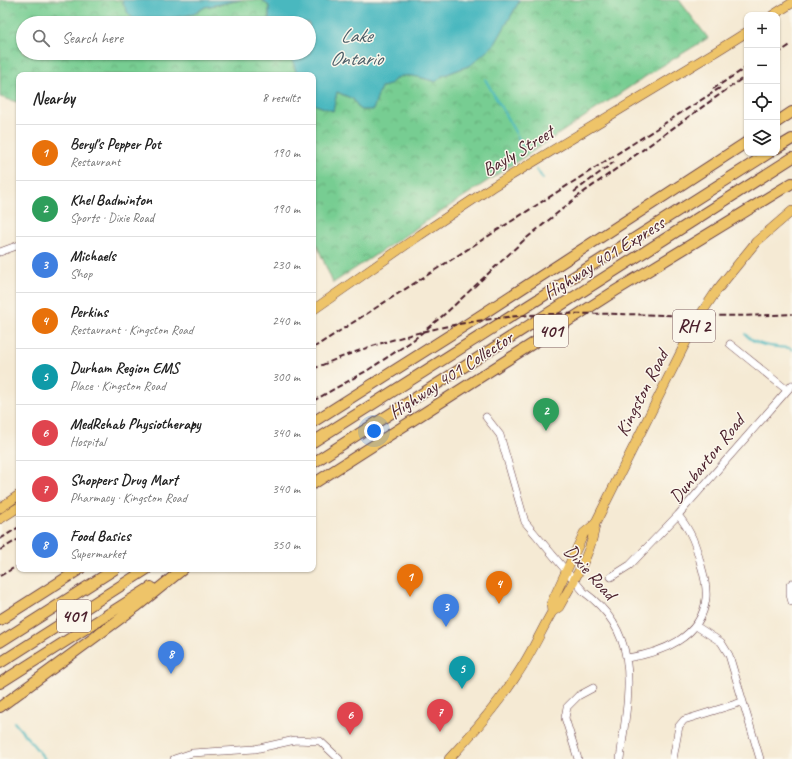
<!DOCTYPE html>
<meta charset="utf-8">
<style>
:root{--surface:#fff;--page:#f6f6f6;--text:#222;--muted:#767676;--line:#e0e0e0;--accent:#7c3aed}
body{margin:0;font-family:Caveat,sans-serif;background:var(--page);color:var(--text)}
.controls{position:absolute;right:12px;top:12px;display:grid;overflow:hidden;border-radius:8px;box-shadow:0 1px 3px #0004}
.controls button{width:36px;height:36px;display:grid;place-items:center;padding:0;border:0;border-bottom:1px solid var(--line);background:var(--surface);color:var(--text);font:20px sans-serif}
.you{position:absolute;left:374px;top:431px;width:14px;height:14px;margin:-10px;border:3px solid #fff;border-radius:50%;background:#1a73e8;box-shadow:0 0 0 6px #1a73e833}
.badge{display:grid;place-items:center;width:26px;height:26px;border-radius:50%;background:var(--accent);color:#fff;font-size:13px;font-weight:700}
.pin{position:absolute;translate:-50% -33px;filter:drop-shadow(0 1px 2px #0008)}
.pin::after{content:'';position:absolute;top:21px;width:14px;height:12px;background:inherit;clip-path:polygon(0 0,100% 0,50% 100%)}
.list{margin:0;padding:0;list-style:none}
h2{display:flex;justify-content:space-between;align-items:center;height:52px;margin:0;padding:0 16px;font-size:17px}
h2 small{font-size:13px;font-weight:400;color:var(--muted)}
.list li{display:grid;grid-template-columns:26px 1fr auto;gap:12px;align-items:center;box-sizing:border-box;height:56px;padding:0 16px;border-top:1px solid var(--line)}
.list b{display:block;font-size:15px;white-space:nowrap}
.list p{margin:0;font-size:13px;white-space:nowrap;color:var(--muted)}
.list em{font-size:13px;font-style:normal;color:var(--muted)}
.icon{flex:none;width:22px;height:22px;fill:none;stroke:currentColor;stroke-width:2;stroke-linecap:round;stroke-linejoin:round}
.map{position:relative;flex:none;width:792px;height:759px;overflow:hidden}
.search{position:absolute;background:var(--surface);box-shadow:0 1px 3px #0004;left:16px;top:16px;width:300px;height:44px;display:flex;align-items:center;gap:10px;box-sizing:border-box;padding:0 14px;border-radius:22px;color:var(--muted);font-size:15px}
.panel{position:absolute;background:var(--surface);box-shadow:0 1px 3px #0004;left:16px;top:72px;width:300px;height:500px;border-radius:8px}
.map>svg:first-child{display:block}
</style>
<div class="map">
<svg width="792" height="759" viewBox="0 0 792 759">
<defs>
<pattern id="park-crowns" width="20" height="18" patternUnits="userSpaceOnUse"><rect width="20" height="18" fill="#77cd92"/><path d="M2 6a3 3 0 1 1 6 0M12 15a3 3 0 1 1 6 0" fill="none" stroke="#64a677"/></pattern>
</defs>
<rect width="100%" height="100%" fill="#fbf7ec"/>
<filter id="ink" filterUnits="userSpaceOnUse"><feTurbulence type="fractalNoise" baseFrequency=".025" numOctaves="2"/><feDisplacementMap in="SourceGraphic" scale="8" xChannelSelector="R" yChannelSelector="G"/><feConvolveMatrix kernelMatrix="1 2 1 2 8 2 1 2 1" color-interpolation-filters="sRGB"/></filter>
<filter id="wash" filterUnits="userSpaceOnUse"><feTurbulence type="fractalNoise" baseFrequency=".012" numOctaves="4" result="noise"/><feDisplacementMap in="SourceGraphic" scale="16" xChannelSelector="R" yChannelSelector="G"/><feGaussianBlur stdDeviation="0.9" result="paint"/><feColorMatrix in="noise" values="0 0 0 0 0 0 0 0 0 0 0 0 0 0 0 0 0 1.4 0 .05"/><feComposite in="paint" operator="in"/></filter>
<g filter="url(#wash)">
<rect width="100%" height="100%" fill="#f5ead4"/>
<!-- park -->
<path fill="url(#park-crowns)" stroke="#60765e" d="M0,0H122L129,15L138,23H23V53H276L281,63L283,53H287L293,62L297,75H19V101L17,102L0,97Z
M241,0H262L269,6V23H146L194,14L205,7Z
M520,0H679L708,38L657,69L333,283L313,236V104L333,111L337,92L353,99L360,110L381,87C391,86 390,83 397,78C406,72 426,79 436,82L442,76L471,65L508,20Z"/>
<!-- water -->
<path fill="#49b8bf" stroke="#4a6c75" d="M122,0H241L205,7L194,14L146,23C132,23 126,12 122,0Z
M262,0H520L495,44L471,65L442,76L436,82C426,79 406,72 397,78C390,83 391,86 381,87L373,110H360L353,99L337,92L333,111L313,104V75H297L293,62L287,53H309V23H269V6Z"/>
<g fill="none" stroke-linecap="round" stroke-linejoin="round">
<!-- stream -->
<path stroke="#49b8bf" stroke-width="2" d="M485,79L523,146
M536,168L543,179
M745,334C757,347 774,347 790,348L792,350
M14,722L45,759"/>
</g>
</g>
<g filter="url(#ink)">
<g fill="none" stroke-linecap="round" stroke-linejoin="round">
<defs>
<path id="minor" d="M0,252L19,245
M730,344L787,390
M486,417L500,435L525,522L584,592C644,635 628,696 620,759
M611,577L630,565L678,515L792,385
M792,583L790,585V595L792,602
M696,626L721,642L729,655L760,759
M627,658C661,653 702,638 706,598C707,587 704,575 701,565C696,545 691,531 678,515
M174,759L192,753L255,749L295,740L320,741L339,759
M578,759L565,718L567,707L578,696L593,688
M673,759L679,726L684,720L742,702"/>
<path id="major" d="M773,15L792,3
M313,310L420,235L492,187L715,52L747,32
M0,508L19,495
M0,519L19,507
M552,612L551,604L584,533L595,524
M449,759C473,733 497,706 516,676C530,656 540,633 552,612L559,607C573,581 592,554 595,524L697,320L717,290L756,242L792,211"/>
<path id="highway" d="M777,122L792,112
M777,148L792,139
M313,422L469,323L747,142
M313,442L769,153
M313,463L792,158
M313,484L615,291L792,183
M0,620L80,569
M0,642L115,569
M0,663L147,569
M0,683L151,587
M0,707L136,607L183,569"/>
</defs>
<!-- minor casing -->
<use href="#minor" stroke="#643d44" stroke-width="8"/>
<!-- major casing -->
<use href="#major" stroke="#643d44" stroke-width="10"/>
<!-- highway casing -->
<use href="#highway" stroke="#643d44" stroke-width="12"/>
<!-- minor -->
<use href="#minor" stroke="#fff" stroke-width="7"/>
<!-- major -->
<use href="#major" stroke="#eec469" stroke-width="9"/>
<!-- highway -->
<use href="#highway" stroke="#eec469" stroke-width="10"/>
<!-- rail -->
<path stroke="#4a1f2b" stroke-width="2" stroke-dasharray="6 3" stroke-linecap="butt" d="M777,54L792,44
M713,89L747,67
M574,192L614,162
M313,348L720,88
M313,369C387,336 469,317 550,314C631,312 711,319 792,314
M313,401L368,370L412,341L446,313L523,241L577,197L747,75
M0,539L19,527
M0,550L19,539
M0,576L19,565"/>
</g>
</g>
<g text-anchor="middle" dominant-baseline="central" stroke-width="3" stroke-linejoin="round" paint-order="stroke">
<!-- shield labels -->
<g fill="#fbf7ec" stroke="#7f6065" stroke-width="1">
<rect x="673" y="310" width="42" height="32" rx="3"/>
<rect x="534" y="315" width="34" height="32" rx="3"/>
<rect x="57" y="600" width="34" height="32" rx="3"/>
</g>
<g font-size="18" font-weight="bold" fill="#4a1f2b">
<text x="694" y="326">RH 2</text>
<text x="551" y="331">401</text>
<text x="74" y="616">401</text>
</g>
<!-- street labels -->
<g font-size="19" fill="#4a1f2b" stroke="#fbf7ec">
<text transform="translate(518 151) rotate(-31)">Bayly Street</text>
<text transform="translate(604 258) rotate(-32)">Highway 401 Express</text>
<text transform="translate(451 375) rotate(-33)">Highway 401 Collector</text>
<text transform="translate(642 393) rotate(-63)">Kingston Road</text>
<text transform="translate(707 459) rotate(-51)">Dunbarton Road</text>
<text transform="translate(590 572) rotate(48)">Dixie Road</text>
</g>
<!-- water labels -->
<g font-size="20" font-style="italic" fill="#4a5c66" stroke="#fbf7ec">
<text x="356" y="35">Lake<tspan x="356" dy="23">Ontario</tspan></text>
</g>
</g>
</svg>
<div class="controls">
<button>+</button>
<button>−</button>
<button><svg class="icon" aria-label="locate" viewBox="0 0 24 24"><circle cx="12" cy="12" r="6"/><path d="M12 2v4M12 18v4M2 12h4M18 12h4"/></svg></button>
<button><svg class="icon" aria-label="layers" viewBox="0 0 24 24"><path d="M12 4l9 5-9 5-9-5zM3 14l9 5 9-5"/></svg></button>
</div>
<div class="you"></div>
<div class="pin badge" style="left:410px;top:597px;background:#e8710a">1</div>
<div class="pin badge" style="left:546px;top:431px;background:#2e9e5b">2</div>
<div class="pin badge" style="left:446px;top:627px;background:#3f7fe0">3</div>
<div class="pin badge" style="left:499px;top:604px;background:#e8710a">4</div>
<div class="pin badge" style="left:462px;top:689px;background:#0f9aa8">5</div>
<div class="pin badge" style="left:350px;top:735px;background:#e0444e">6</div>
<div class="pin badge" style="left:440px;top:732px;background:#e0444e">7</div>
<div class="pin badge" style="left:171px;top:674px;background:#3f7fe0">8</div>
<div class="search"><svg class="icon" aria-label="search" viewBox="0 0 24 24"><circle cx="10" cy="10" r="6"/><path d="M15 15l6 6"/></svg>Search here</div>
<section class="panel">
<h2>Nearby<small>8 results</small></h2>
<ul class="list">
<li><span class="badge" style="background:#e8710a">1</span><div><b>Beryl's Pepper Pot</b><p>Restaurant</p></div><em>190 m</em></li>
<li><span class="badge" style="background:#2e9e5b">2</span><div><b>Khel Badminton</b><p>Sports · Dixie Road</p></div><em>190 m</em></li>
<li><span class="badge" style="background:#3f7fe0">3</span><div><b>Michaels</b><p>Shop</p></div><em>230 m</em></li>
<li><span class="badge" style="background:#e8710a">4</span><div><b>Perkins</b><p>Restaurant · Kingston Road</p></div><em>240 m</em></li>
<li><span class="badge" style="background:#0f9aa8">5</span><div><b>Durham Region EMS</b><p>Place · Kingston Road</p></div><em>300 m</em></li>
<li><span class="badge" style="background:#e0444e">6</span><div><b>MedRehab Physiotherapy</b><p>Hospital</p></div><em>340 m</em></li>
<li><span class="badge" style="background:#e0444e">7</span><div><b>Shoppers Drug Mart</b><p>Pharmacy · Kingston Road</p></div><em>340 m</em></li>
<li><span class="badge" style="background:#3f7fe0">8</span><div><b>Food Basics</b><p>Supermarket</p></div><em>350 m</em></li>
</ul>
</section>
</div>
